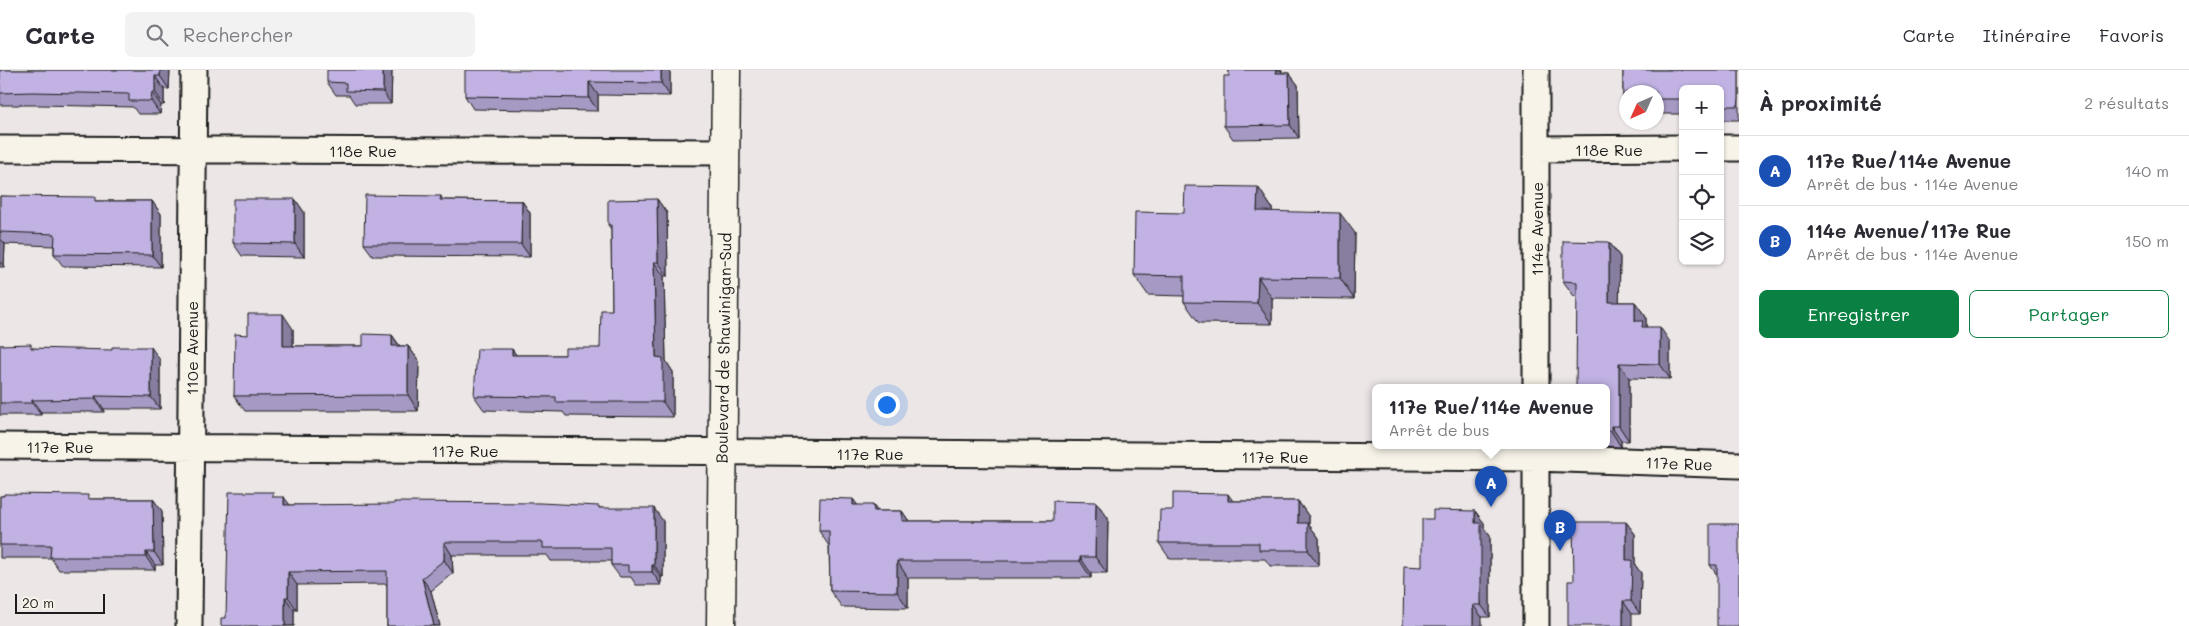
<!DOCTYPE html>
<html lang="fr">
<meta charset="utf-8">
<style>
:root{--surface:#fff;--page:#f2f2f3;--text:#2b2b33;--muted:#7c7c81;--line:#e1e1e2;--accent:#0b8043}
body{margin:0;font-family:Mali,sans-serif;background:var(--page);color:var(--text)}
.controls{position:absolute;right:15px;top:15px;display:grid;overflow:hidden;border-radius:8px;box-shadow:0 1px 4px #0004}
.controls button{width:45px;height:45px;display:grid;place-items:center;padding:0;border:0;border-bottom:1px solid var(--line);background:var(--surface);color:var(--text);font:25px sans-serif}
.compass{position:absolute;left:1619px;top:15px;width:45px;height:45px;border-radius:50%;background:var(--surface);box-shadow:0 1px 4px #0004;rotate:225deg}
.scale{position:absolute;left:15px;bottom:12px;width:90px;box-sizing:border-box;padding-left:5px;border:2px solid #1c1c1c;border-top:0;font-size:14px;line-height:18px;white-space:nowrap;color:#1c1c1c;-webkit-text-stroke:4px #f7f3e8;paint-order:stroke}
.you{position:absolute;left:886px;top:334px;width:18px;height:18px;margin:-12px;border:4px solid #fff;border-radius:50%;background:#1a73e8;box-shadow:0 0 0 8px #1a73e833}
.badge{display:grid;place-items:center;width:32px;height:32px;border-radius:50%;background:var(--accent);color:#fff;font-size:16px;font-weight:700}
.pin{position:absolute;translate:-50% -41px;filter:drop-shadow(0 1px 2px #0008)}
.pin::after{content:'';position:absolute;top:26px;width:18px;height:15px;background:inherit;clip-path:polygon(0 0,100% 0,50% 100%)}
.popup{position:absolute;left:1372px;top:314px;width:238px;height:65px;box-sizing:border-box;display:grid;place-content:center;border-radius:8px;background:var(--surface);filter:drop-shadow(0 1px 4px #0005);font-size:16px;white-space:nowrap;color:var(--muted)}
.popup b{font-size:19px;color:var(--text)}
.popup::after{content:'';position:absolute;left:50%;top:100%;margin-left:-10px;border:10px solid transparent;border-top-color:var(--surface)}
.list{margin:0;padding:0;list-style:none}
h2{display:flex;justify-content:space-between;align-items:center;height:65px;margin:0;padding:0 20px;font-size:21px}
h2 small{font-size:16px;font-weight:400;color:var(--muted)}
.list li{display:grid;grid-template-columns:32px 1fr auto;gap:15px;align-items:center;box-sizing:border-box;height:70px;padding:0 20px;border-top:1px solid var(--line)}
.list b{display:block;font-size:19px;white-space:nowrap}
.list p{margin:0;font-size:16px;white-space:nowrap;color:var(--muted)}
.list em{font-size:16px;font-style:normal;color:var(--muted)}
.actions{display:flex;gap:10px;padding:15px 20px}
.actions a{flex:1;padding:11px 0;border:1px solid var(--accent);border-radius:8px;text-align:center;font-size:18px;color:var(--accent)}
.actions .main{background:var(--accent);color:#fff}
.icon{flex:none;width:28px;height:28px;fill:none;stroke:currentColor;stroke-width:2;stroke-linecap:round;stroke-linejoin:round}
.map{position:relative;flex:none;width:1739px;height:556px;overflow:hidden}
header{display:flex;align-items:center;gap:30px;box-sizing:border-box;height:70px;padding:0 25px;background:var(--surface);border-bottom:1px solid var(--line)}
header strong{font-size:24px}
nav{display:flex;gap:28px;margin-inline-start:auto;font-size:18px}
.search{width:350px;height:45px;background:var(--page);display:flex;align-items:center;gap:12px;box-sizing:border-box;padding:0 18px;border-radius:8px;color:var(--muted);font-size:19px}
main{display:flex}
aside{flex:1;background:var(--surface)}
.map>svg:first-child{display:block}
</style>
<header>
<strong>Carte</strong>
<div class="search"><svg class="icon" aria-label="search" viewBox="0 0 24 24"><circle cx="10" cy="10" r="6"/><path d="M15 15l6 6"/></svg>Rechercher</div>
<nav><a>Carte</a><a>Itinéraire</a><a>Favoris</a></nav>
</header>
<main>
<div class="map">
<svg width="1739" height="556" viewBox="0 0 1739 556">
<rect width="100%" height="100%" fill="#ece6e7"/>
<filter id="ink" filterUnits="userSpaceOnUse"><feTurbulence type="fractalNoise" baseFrequency=".02" numOctaves="2"/><feDisplacementMap in="SourceGraphic" scale="10" xChannelSelector="R" yChannelSelector="G"/><feConvolveMatrix kernelMatrix="1 2 1 2 8 2 1 2 1" color-interpolation-filters="sRGB"/></filter>
<g filter="url(#ink)">
<g fill="none" stroke-linecap="round" stroke-linejoin="round">
<defs>
<path id="street" d="M1536,0V318
M1720,78H1739
M0,79L725,82
M1536,79L1683,78
M0,376L1536,388L1739,395
M1536,376V556
M189,556L194,0"/>
<path id="primary" d="M721,556L726,0"/>
</defs>
<!-- street casing -->
<use href="#street" stroke="#1c1c1c" stroke-width="29"/>
<!-- primary casing -->
<use href="#primary" stroke="#1c1c1c" stroke-width="31"/>
<!-- street -->
<use href="#street" stroke="#f7f3e8" stroke-width="25"/>
<!-- primary -->
<use href="#primary" stroke="#f7f3e8" stroke-width="28"/>
</g>
<!-- wall -->
<path fill="#a699c3" stroke="#1c1c1c" d="M0,0H170L169,19H164V35H161L160,44H138L133,37L40,35H0Z
M392,0L391,34H355L349,25H336L327,12Z
M670,0V26L598,25V41L473,39L465,26Z
M1229,0H1281L1283,3H1289L1298,15L1299,68L1233,69L1224,56L1229,6Z
M1623,0H1739V50H1720V19H1683V44H1656V22H1626V34L1623,29Z
M1258,117L1272,138V142L1355,163L1354,229L1272,228V254L1199,253L1184,232V226L1148,225L1134,205L1184,143Z
M0,126L98,131H152L161,144V197L63,196L54,184V176L5,174L4,197H0Z
M441,126L443,130L522,131L530,143V187L373,186L364,174Z
M295,129L304,142V187L242,186L233,173Z
M657,129L667,143L668,206H664L666,291L673,302V347L566,346L563,342L484,340L474,326L512,279L516,285H565L600,278L612,240L611,159L608,155Z
M1609,172L1620,187L1619,232H1635L1646,247V256L1647,257L1670,272V309L1629,308V371H1621V377L1598,376H1606V318L1577,226H1574L1563,211Z
M293,259V276H363L392,265L400,276H408L419,291L418,341H245L234,326L248,265Z
M0,275L160,290V339H104V342H41V345H0Z
M0,426L91,429H153L162,441L163,495H155V500H59L51,488H0Z
M276,427L290,435L601,438L663,451V507H661V515H636L631,507H620L611,495V491H551L547,485H452L453,503L431,521L440,556H387V514L297,515V540H294V556H221L226,548Z
M853,429L857,435L878,441H902L909,451H1053L1096,432L1108,448L1107,503H1091V508H908V538L842,537L830,521L829,476L819,461Z
M1234,431H1298L1309,447V455L1319,468V496H1270L1265,489H1170L1159,473L1173,440Z
M1475,441L1484,453V458L1490,466V547H1482L1422,497L1433,449Z
M1626,452L1635,464V495L1641,503L1640,544H1632L1574,511Z
M1739,454L1717,505L1710,495Z"/>
<!-- shaded-wall -->
<path fill="#877d9f" stroke="#1c1c1c" d="M160,0H170L169,19L160,6Z
M383,0H392L391,34L383,22Z
M661,0H670V26L661,13Z
M1276,0H1281L1284,5L1276,3Z
M1289,3L1298,15L1299,68L1290,55Z
M155,6L164,19V35L155,22Z
M589,12L598,25V41L589,28Z
M152,22L161,35L160,44L151,31Z
M1258,117L1272,138V162L1257,141Z
M295,129L304,142V187L295,174Z
M657,129L667,143L668,206L658,192Z
M152,131L161,144V197L152,185Z
M522,131L530,143V187L521,174Z
M1340,143L1355,163L1354,229L1340,208Z
M0,168L5,174L4,197L0,191Z
M1609,172L1620,187L1619,247L1609,232Z
M654,192L664,206L666,291L673,302V347L663,332L656,287Z
M1258,207L1272,228V254L1257,233Z
M1635,232L1646,247V256L1653,266L1635,251Z
M283,244L293,259V291L283,276Z
M1660,257L1670,272V309L1660,294Z
M392,265L402,280L392,276Z
M408,276L419,291L418,341L408,325Z
M151,277L160,290V339L151,327Z
M512,279L523,294L512,285Z
M1619,293L1629,308V371L1619,356Z
M95,326L104,339V342L95,329Z
M32,330L41,342V345L32,333Z
M1611,356L1621,371V377L1611,361Z
M1228,424L1239,439L1228,431Z
M284,427L293,439L284,435Z
M153,429L162,441L163,495L154,482Z
M853,429L865,445L853,435Z
M1298,431L1309,447V455L1319,468V496L1308,480L1298,453Z
M1096,432L1108,448L1107,503L1095,487Z
M873,435L885,451L874,441Z
M654,438L663,451V507L654,495Z
M902,441L913,457L902,451Z
M1475,441L1484,453V458L1490,466V547L1481,535L1475,453Z
M1626,452L1635,464V495L1641,503L1640,544L1631,531L1626,490Z
M444,472L452,485L453,503L444,490Z
M146,482L155,495V500L146,487Z
M1080,487L1091,503V508L1080,491Z
M897,491L908,508V538L897,522Z
M652,495L661,507V515L652,502Z
M288,502L297,515V540L288,527Z
M422,508L431,521L440,556H434Z
M285,527L294,540V556H285Z
M1623,531L1632,544V556H1623Z
M1473,535L1482,547V556H1473Z"/>
<!-- building -->
<path fill="#c1b2e3" stroke="#1c1c1c" d="M0,0H160V6H155V22H152L151,31H129V24L32,22L0,23Z
M327,0H383V22L346,21V13L327,12Z
M465,0H661V13L589,12V28L465,26Z
M1229,0H1276V3H1289L1290,55L1224,56V6H1229Z
M1623,0H1739V29L1738,36H1720V19H1683V29H1656V22H1626V29H1623Z
M1185,116L1258,117L1257,141L1340,143V208L1258,207L1257,233L1184,232V206L1134,205L1135,142L1184,143Z
M365,125L441,126L440,130L522,131L521,174H364Z
M0,126L95,127V131H152V185L54,184L55,164L0,162Z
M233,129H295V174L233,173Z
M657,129L658,192H654L656,287L663,288V332H556V327L474,326L477,279H512V285H565V278H600L601,240H612L611,155H608V130Z
M1563,171L1609,172V232H1635V251H1643L1642,257H1660V294L1619,293V356H1611V361H1606V318H1576L1577,212L1563,211Z
M248,244H283V276H363V264L392,265V276H408V325L234,326L235,264L248,265Z
M31,274V278L112,280V277H151V327L95,326V329L32,330V333H0V275Z
M229,422H273V427H284V435L394,434V432L540,433L599,436V438H654V495H652V502H628V495H611V478H543V472H444V490L422,508L434,556H387V501L288,502V527H285V556H221V548H226Z
M1173,423L1228,424V431H1298V453H1308V480H1259V473H1159L1160,440H1173Z
M4,424L88,425V429H153L154,482H146V487H50L51,475H0V426H4Z
M820,428L853,429V435H873L874,441H902V451H1053V431L1096,432L1095,487H1080V491H897V522L830,521L829,461H819Z
M1433,440L1475,441V453H1481V535H1473V556H1403L1404,496L1422,497V449H1433Z
M1573,452H1626V490H1632L1631,531H1623V556H1568V511H1574Z
M1710,454H1739V556H1717V495H1710Z"/>
</g>
<g text-anchor="middle" dominant-baseline="central" stroke-width="5" stroke-linejoin="round" paint-order="stroke">
<!-- street labels -->
<g font-size="16" fill="#1c1c1c" stroke="#f7f3e8">
<text x="1609" y="79">118e Rue</text>
<text x="363" y="80">118e Rue</text>
<text transform="translate(1536 159) rotate(-90)">114e Avenue</text>
<text transform="translate(191 278) rotate(-90)">110e Avenue</text>
<text transform="translate(723 278) rotate(-89)">Boulevard de Shawinigan-Sud</text>
<text x="60" y="376">117e Rue</text>
<text x="465" y="380">117e Rue</text>
<text x="870" y="383">117e Rue</text>
<text x="1275" y="386">117e Rue</text>
<text transform="translate(1679 393) rotate(2)">117e Rue</text>
</g>
</g>
</svg>
<div class="controls">
<button>+</button>
<button>−</button>
<button><svg class="icon" aria-label="locate" viewBox="0 0 24 24"><circle cx="12" cy="12" r="6"/><path d="M12 2v4M12 18v4M2 12h4M18 12h4"/></svg></button>
<button><svg class="icon" aria-label="layers" viewBox="0 0 24 24"><path d="M12 4l9 5-9 5-9-5zM3 14l9 5 9-5"/></svg></button>
</div>
<svg class="compass" viewBox="-18 -18 36 36"><path d="M0-13l5 13h-10z" fill="#e53935"/><path d="M0 13l5-13h-10z" fill="#7c7c81"/></svg>
<div class="scale">20 m</div>
<div class="you"></div>
<div class="pin badge" style="left:1491px;top:437px;background:#1a4fb4">A</div>
<div class="popup"><b>117e Rue/114e Avenue</b>Arrêt de bus</div>
<div class="pin badge" style="left:1560px;top:481px;background:#1a4fb4">B</div>
</div>
<aside>
<h2>À proximité<small>2 résultats</small></h2>
<ul class="list">
<li><span class="badge" style="background:#1a4fb4">A</span><div><b>117e Rue/114e Avenue</b><p>Arrêt de bus · 114e Avenue</p></div><em>140 m</em></li>
<li><span class="badge" style="background:#1a4fb4">B</span><div><b>114e Avenue/117e Rue</b><p>Arrêt de bus · 114e Avenue</p></div><em>150 m</em></li>
</ul>
<div class="actions"><a class="main">Enregistrer</a><a>Partager</a></div>
</aside>
</main>
